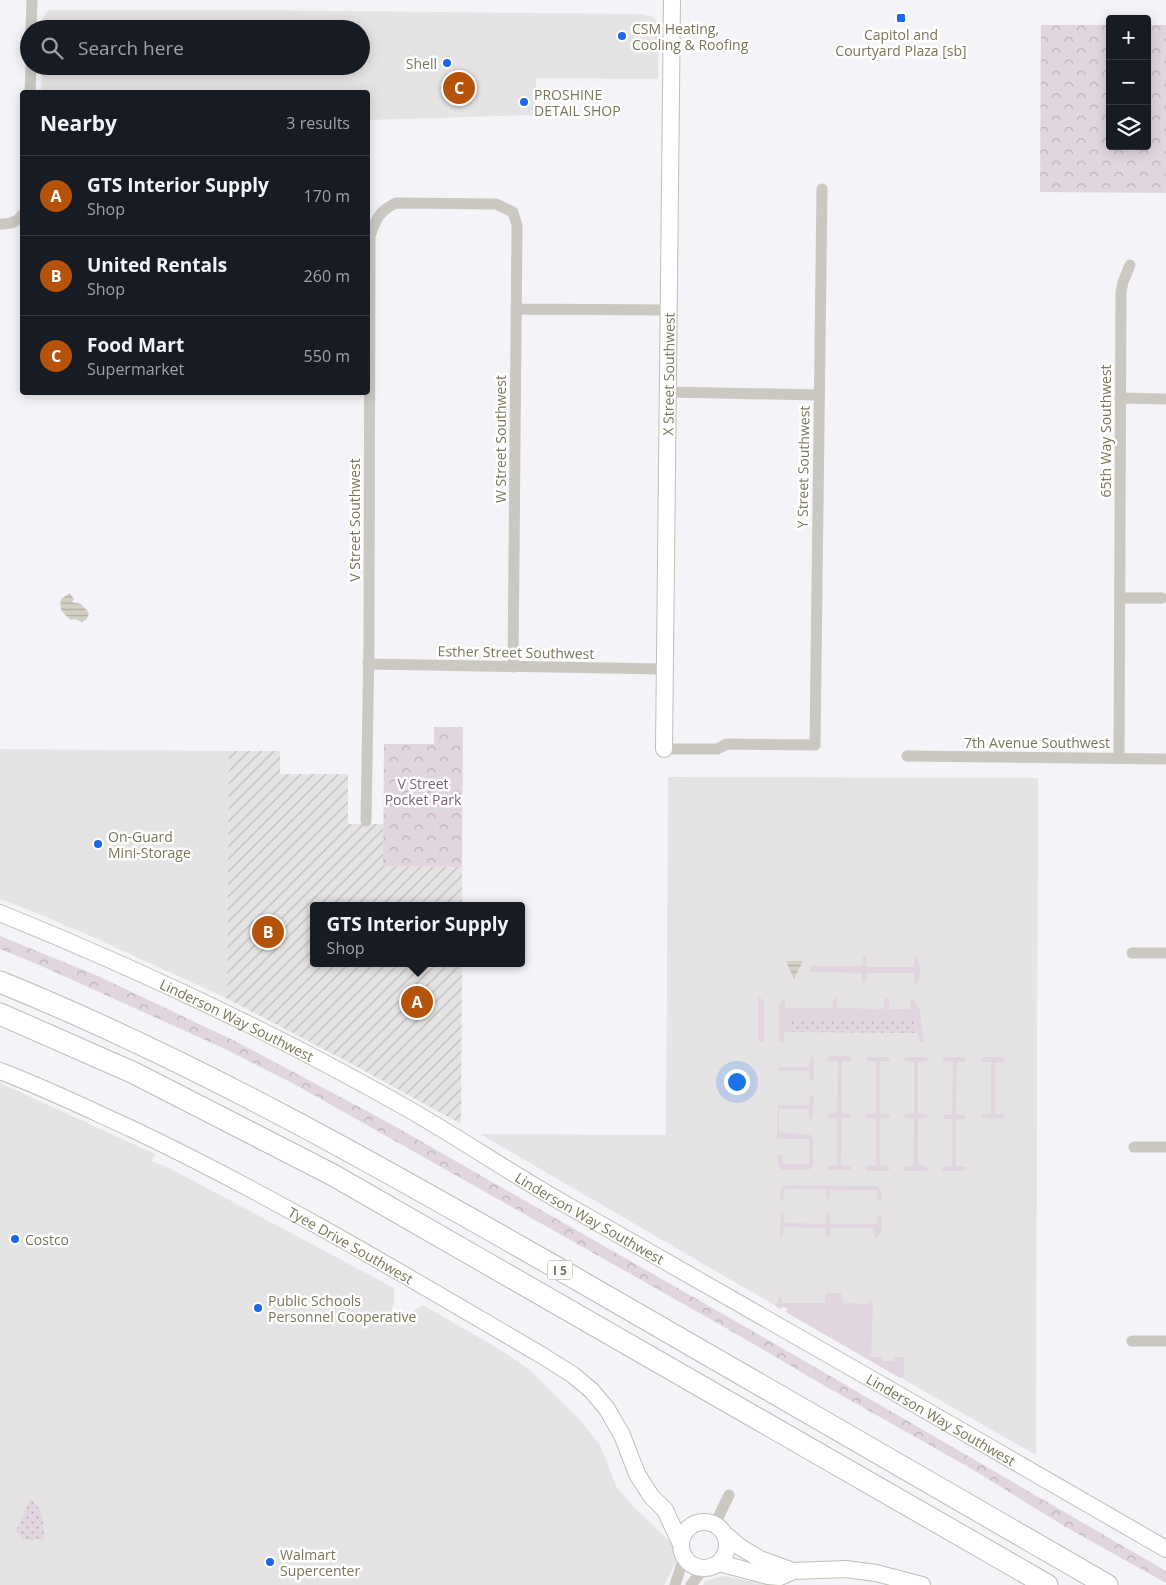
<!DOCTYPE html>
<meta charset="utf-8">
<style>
:root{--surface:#171b24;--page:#242831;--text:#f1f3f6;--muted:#9ea1a6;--line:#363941;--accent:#b45309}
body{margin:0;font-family:"Open Sans",sans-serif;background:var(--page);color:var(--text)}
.controls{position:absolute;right:15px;top:15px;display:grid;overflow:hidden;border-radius:5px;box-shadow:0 2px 12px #0003}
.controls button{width:45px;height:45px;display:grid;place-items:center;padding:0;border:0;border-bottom:1px solid var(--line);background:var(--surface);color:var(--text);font:25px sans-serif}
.you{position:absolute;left:736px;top:1081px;width:18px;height:18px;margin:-12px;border:4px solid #fff;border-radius:50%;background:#1a73e8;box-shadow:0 0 0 8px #1a73e833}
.badge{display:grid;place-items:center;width:32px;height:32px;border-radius:50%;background:var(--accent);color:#fff;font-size:16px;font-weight:700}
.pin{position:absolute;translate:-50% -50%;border:2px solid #fff;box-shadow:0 1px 5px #0006}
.popup{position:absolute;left:310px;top:902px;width:215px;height:65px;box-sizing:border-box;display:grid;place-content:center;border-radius:5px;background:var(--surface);filter:drop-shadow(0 1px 4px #0005);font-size:16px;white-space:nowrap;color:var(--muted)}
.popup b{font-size:19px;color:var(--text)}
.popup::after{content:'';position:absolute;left:50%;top:100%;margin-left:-10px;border:10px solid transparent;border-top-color:var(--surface)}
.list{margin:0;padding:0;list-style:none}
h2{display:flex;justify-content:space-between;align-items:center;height:65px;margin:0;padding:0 20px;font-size:21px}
h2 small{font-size:16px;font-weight:400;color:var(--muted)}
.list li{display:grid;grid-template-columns:32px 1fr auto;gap:15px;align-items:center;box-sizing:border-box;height:80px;padding:0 20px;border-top:1px solid var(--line)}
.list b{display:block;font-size:19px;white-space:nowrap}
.list p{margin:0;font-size:16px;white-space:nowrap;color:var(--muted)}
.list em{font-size:16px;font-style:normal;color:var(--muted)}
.icon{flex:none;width:28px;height:28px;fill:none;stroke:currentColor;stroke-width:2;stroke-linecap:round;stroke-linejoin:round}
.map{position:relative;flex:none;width:1166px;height:1585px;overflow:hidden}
.search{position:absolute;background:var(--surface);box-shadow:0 2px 12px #0003;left:20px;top:20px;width:350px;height:55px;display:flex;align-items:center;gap:12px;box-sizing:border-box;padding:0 18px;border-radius:28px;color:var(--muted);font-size:19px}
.panel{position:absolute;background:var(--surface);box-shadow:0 2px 12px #0003;left:20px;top:90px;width:350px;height:305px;border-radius:5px}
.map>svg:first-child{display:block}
</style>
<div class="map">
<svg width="1166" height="1585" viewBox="0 0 1166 1585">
<defs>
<pattern id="industrial-furrows" width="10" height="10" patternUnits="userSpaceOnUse" patternTransform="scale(1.25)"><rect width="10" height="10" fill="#e5e3e4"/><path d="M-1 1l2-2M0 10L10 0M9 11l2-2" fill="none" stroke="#bfbdbc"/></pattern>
<pattern id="grass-dots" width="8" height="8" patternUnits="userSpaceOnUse" patternTransform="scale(1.25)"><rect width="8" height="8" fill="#e1d6e0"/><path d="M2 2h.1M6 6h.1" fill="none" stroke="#bbb2b9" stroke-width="1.8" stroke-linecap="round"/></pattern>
<pattern id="forest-crowns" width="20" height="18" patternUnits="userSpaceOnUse" patternTransform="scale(1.25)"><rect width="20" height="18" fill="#e1d6e0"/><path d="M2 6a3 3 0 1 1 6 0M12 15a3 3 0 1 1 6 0" fill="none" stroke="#bbb2b9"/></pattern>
<pattern id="water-rules" width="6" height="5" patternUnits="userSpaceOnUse" patternTransform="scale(1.25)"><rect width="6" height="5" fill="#d3cfc5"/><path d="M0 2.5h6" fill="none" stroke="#b0ada3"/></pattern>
</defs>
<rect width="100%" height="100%" fill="#f4f3f7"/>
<!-- built -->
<path fill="#e5e3e4" d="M53,10H254L641,14L653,17L659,24L658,79L536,78V115L368,120V92H41L42,66H361V29H43V18L47,11Z
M0,749L229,751L227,990L224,997L97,939L32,911L0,899Z
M668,777L1038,778L1036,1455L786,1312L788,1309L782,1306L781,1309L480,1134L666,1135Z
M0,1083L155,1154L152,1161L171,1169L394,1288V1304L391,1310L403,1318L423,1305L504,1352L530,1370L579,1419L589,1431L601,1447L617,1488L633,1506L679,1550L675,1564L664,1585H0Z
M724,1576L770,1585H703L705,1581Z"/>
<!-- industrial -->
<path fill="url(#industrial-furrows)" d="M229,751H280V774H348V824H383L384,866L462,867V906H313V963H462L461,1124L352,1064L224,997L227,990Z"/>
<!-- grass -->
<path fill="url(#grass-dots)" d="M792,1020H916L917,1033L792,1032Z
M30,1500C44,1506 44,1527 44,1540L35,1539L33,1541L23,1539L16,1531Z"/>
<!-- forest -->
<path fill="url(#forest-crowns)" d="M1041,25H1110V146H1147V25H1166V193L1040,192Z
M434,727H463L462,867L383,866L384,744H434Z
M0,936L98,976L235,1041L391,1124L763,1337L1166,1571V1583L1064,1526L970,1468L825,1386L726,1328L296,1085L223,1048L39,965L0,949Z"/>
<!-- garden -->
<path fill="#e1d6e0" d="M865,956L866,957L867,967H914V958L916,957C921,964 922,975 917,983H914V973H867L866,982L864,983L862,982V973L810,972V966H862L863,957Z
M758,997L762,999L764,1003V1041L762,1042L758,1041Z
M834,998L837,999V1008L884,1009V1000L887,998L889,999V1009H910V1001L913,999L919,1007L924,1043L919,1042L916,1020H792V1032H784V1041L779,1042V1006L782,999L785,1000V1008H832Z
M812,1056L814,1058V1079L812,1081L809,1079V1071H778V1067H809L810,1057Z
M829,1056H850L852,1058L851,1061H842V1113L850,1114L852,1117L842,1118L841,1165L851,1166L850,1170H829L827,1168L828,1166L837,1165V1118H829L827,1116L829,1113H837L838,1061H828L827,1058Z
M868,1057H887L890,1058L889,1061L880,1062V1114H888L890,1117L880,1119V1165L888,1166L890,1168L888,1171H867L865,1169L867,1166L876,1165V1118H867L865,1116L867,1114L876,1113V1062L867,1061L866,1059Z
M906,1057H926L928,1058L927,1061L918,1062V1114L928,1115V1117L918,1119V1165L926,1166L928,1168L927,1171H905L903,1169L904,1166H913L914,1119L905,1118L904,1116L906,1114L914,1113V1062L904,1061V1059Z
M945,1057H964L967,1060L965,1062H957L956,1114L965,1115L966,1117L964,1119H956V1166L965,1167L966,1169L964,1171H943L942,1169L943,1167L952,1166V1119H944L943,1115L952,1114L953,1062L943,1061V1058Z
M983,1057H1003L1005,1059L1004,1062L995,1063V1114H1003L1005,1116L1003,1119L981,1118V1115L991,1114V1062H981Z
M810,1095H812L814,1097L812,1119L809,1118V1109H779V1132L811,1135L813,1138V1167L808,1170H782L778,1165L777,1156L780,1154L783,1156V1164H809V1139H777L778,1105H809Z
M787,1185L877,1186L882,1192V1199L879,1200L877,1198V1190H830V1198L827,1200L826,1198V1189H784V1199L781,1200C779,1193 780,1187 787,1185Z
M781,1213H783L784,1223L825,1224L827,1213L830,1215V1224H877V1216L881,1214L882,1216V1229L878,1237L874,1238L873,1228H830V1236L826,1238L825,1228L784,1227L783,1236L782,1238L780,1237Z
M827,1293H841L843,1303L868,1304L869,1299L873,1303L871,1357H881L883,1361H894L895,1357H904V1377L900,1378L786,1312L788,1309L782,1306L781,1309L775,1306L781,1294L782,1303H825V1294Z"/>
<!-- water -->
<path fill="url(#water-rules)" d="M70,593L74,599L72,602L81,604L89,613L87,619L82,622L75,619L71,620C63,612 59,612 61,599Z
M786,961H803L794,979Z"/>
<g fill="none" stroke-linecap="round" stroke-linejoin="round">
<defs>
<g id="secondary">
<path id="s1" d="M664,749L672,0"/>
<path id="s2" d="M0,913C138,969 274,1033 403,1106C456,1136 506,1170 558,1200C761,1315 964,1432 1166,1549"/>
<path id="s3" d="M0,1071C45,1088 88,1109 132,1129C273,1196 408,1277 543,1356L573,1375L592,1391L607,1409L622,1435L637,1474L651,1496L665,1510L680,1542"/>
<circle cx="704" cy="1545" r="23"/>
<path d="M726,1535L740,1547L760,1559L793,1571L846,1569L876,1573L922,1585"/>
<path d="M719,1563L768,1576L780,1577L793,1571"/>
</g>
<path id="highway" d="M0,982C202,1064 391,1173 580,1281C755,1383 931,1484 1107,1585
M0,1014L134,1073L333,1175L1047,1585"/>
</defs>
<!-- secondary casing -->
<use href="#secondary" stroke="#c0bfb6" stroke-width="18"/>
<!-- highway casing -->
<use href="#highway" stroke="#bdbcb6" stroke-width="23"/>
<!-- street -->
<path stroke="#cac8c1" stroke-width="11" d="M31,29L32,0
M30,92L31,66
M0,224C9,224 17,223 22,215
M516,309L668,310
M668,392L819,395
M1120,398L1166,399
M1120,598H1162
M368,664L664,669
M664,749H717L727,744L815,745L822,189
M907,756L1166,759
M1119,758L1121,292L1123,282L1130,265
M366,821L369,644L370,236C376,219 379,211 396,203L496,204L513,212L517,225L513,667
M1132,953H1166
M1134,1147H1166
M1132,1341H1166
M715,1524L729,1495
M675,1585L684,1557
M691,1585L704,1568"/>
<!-- secondary -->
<use href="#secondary" stroke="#fff" stroke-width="16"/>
<!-- highway -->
<use href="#highway" stroke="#fff" stroke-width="21"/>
</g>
<!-- markers -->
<g fill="#1966f0" stroke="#fff" stroke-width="2">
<rect x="896" y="13" width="10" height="10" rx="2.5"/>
<circle cx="622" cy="36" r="5"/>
<circle cx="447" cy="63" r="5"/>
<circle cx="524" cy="102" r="5"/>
<circle cx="98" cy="844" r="5"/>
<circle cx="15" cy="1239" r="5"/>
<circle cx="258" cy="1308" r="5"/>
<circle cx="270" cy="1562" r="5"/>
</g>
<g text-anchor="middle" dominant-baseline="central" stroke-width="5" stroke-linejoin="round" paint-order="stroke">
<!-- shield labels -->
<rect fill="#fff" stroke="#a29f8c" stroke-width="1" x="547.5" y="1260.5" width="25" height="19" rx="4"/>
<g font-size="12" font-weight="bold" fill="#7a765b">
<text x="560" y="1270">I 5</text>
</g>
<!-- poi labels -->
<g font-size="14" fill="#7a765b" stroke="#fff" text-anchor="start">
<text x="632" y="28">CSM Heating,<tspan x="632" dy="16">Cooling &amp; Roofing</tspan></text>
<text x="901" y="34" text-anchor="middle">Capitol and<tspan x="901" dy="16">Courtyard Plaza [sb]</tspan></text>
<text x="437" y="63" text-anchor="end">Shell</text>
<text x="534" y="94">PROSHINE<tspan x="534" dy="16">DETAIL SHOP</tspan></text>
<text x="108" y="836">On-Guard<tspan x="108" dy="16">Mini-Storage</tspan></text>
<text x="25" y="1239">Costco</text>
<text x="268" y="1300">Public Schools<tspan x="268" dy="16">Personnel Cooperative</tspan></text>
<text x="280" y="1554">Walmart<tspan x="280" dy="16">Supercenter</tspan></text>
</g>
<!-- street labels -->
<g font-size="14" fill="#7a765b" stroke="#fff">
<text stroke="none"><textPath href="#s1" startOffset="375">X Street Southwest</textPath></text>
<text transform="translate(1105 431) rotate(-90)">65th Way Southwest</text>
<text transform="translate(500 439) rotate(-90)">W Street Southwest</text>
<text transform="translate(803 467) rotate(-89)">Y Street Southwest</text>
<text transform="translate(354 520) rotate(-90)">V Street Southwest</text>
<text transform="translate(516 652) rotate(1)">Esther Street Southwest</text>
<text x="1037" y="742">7th Avenue Southwest</text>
<text stroke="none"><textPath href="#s2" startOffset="260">Linderson Way Southwest</textPath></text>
<text stroke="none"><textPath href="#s2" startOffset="665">Linderson Way Southwest</textPath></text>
<text stroke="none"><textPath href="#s3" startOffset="392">Tyee Drive Southwest</textPath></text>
<text stroke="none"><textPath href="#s2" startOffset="1070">Linderson Way Southwest</textPath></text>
</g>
<!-- park labels -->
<g font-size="14" fill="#7d6277" stroke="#fff">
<text x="423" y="783">V Street<tspan x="423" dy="16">Pocket Park</tspan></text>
</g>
</g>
</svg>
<div class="controls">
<button>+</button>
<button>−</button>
<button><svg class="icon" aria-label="layers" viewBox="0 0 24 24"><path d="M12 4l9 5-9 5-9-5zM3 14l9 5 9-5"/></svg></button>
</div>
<div class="you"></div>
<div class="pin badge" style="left:417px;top:1002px">A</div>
<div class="popup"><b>GTS Interior Supply</b>Shop</div>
<div class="pin badge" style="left:268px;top:932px">B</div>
<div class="pin badge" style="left:459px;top:88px">C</div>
<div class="search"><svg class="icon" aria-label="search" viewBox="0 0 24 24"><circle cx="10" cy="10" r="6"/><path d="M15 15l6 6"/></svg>Search here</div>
<section class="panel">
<h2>Nearby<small>3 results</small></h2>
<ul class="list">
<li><span class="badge">A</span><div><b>GTS Interior Supply</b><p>Shop</p></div><em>170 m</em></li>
<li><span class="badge">B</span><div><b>United Rentals</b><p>Shop</p></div><em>260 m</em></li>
<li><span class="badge">C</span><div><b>Food Mart</b><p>Supermarket</p></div><em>550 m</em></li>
</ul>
</section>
</div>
